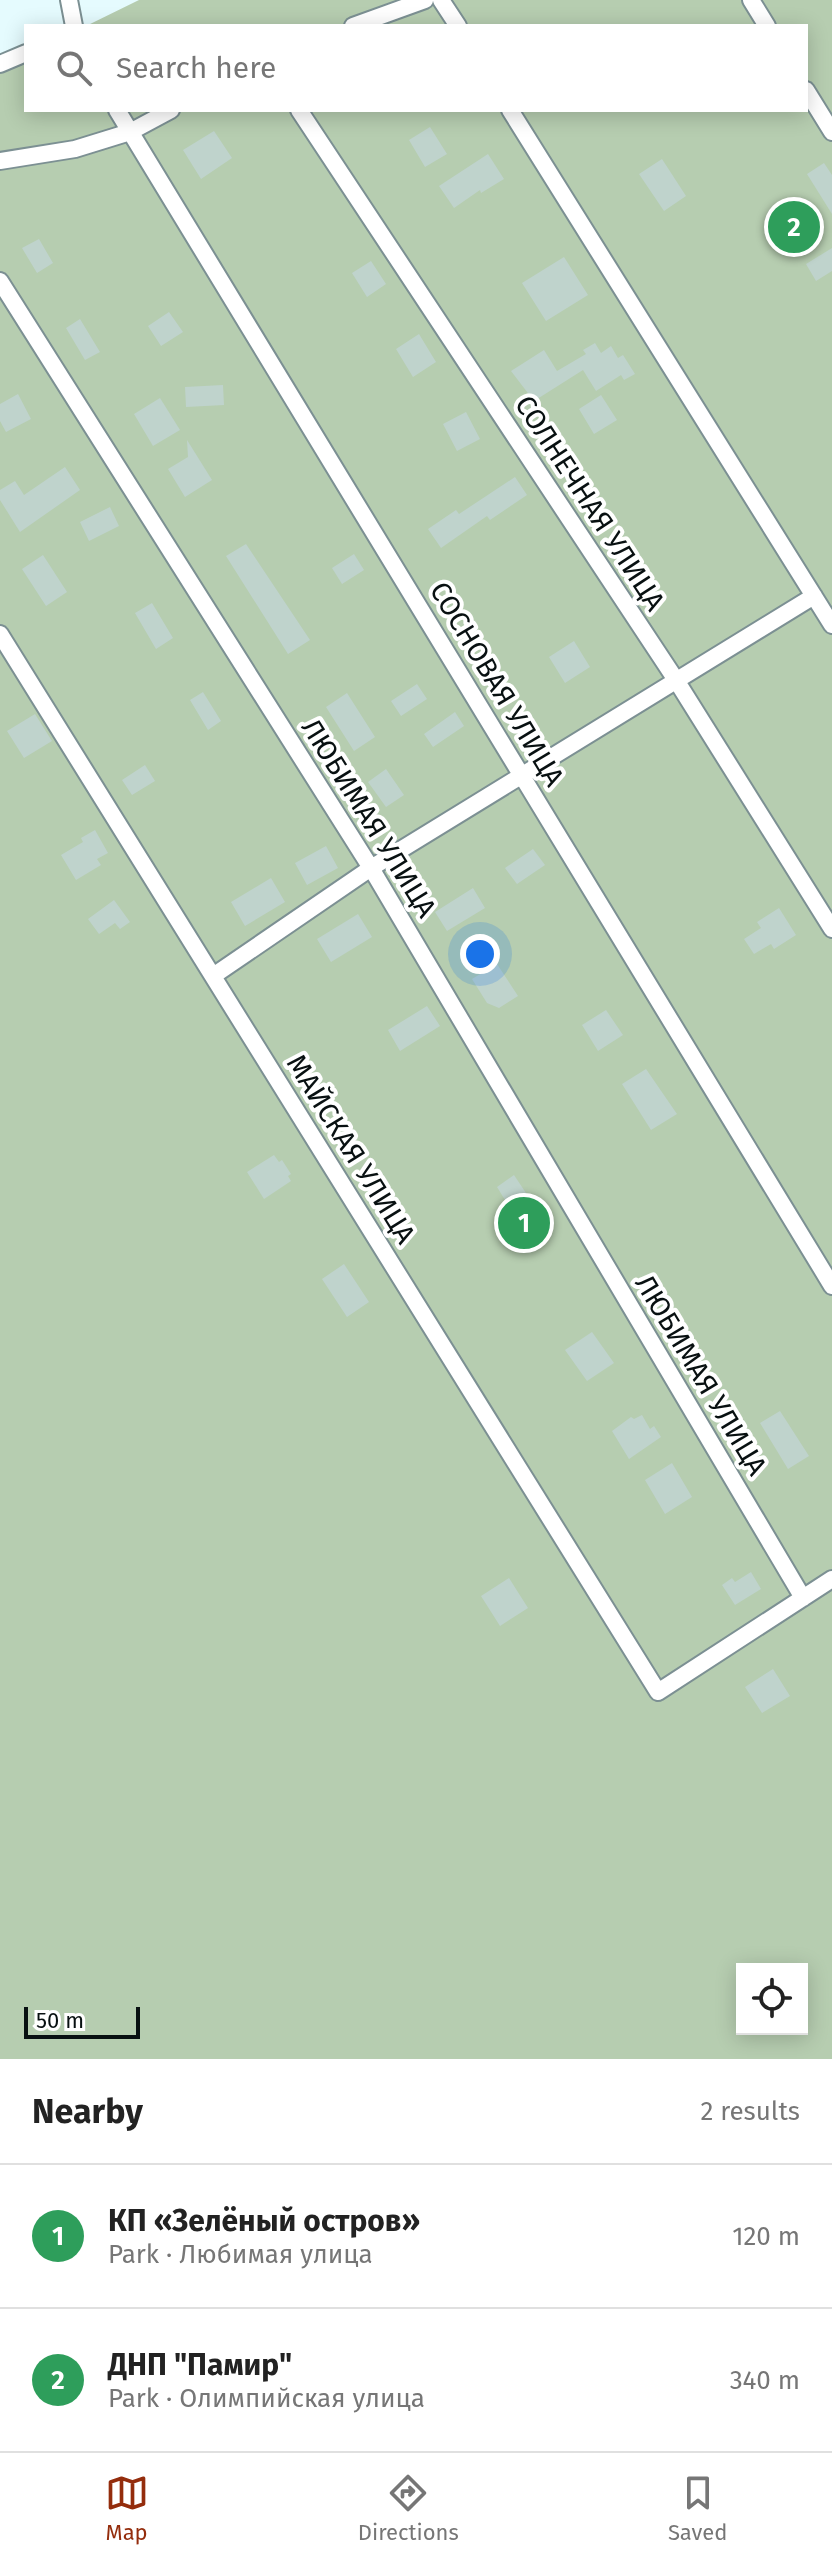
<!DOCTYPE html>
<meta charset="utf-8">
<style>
:root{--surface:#fff;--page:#f6f6f6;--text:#222;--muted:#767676;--line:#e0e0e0;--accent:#942d0d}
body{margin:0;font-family:"Fira Sans",sans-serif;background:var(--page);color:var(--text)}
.controls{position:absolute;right:24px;bottom:24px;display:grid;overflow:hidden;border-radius:0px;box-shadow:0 4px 20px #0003}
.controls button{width:72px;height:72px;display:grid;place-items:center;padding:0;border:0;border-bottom:2px solid var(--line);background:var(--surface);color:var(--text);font:40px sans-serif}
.scale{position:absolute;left:24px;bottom:20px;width:116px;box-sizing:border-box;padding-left:8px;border:4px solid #081011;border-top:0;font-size:22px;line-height:28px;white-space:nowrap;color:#081011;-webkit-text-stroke:6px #fff;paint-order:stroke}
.you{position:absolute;left:480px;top:954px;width:28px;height:28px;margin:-20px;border:6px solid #fff;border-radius:50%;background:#1a73e8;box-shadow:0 0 0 12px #1a73e833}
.badge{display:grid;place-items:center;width:52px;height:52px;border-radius:50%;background:var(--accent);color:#fff;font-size:26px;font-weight:700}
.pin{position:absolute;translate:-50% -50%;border:4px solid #fff;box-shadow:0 2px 8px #0006}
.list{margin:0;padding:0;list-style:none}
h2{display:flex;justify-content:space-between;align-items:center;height:104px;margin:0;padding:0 32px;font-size:34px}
h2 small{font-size:26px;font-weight:400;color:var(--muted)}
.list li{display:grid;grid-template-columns:52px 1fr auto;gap:24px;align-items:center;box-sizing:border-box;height:144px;padding:0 32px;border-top:2px solid var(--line)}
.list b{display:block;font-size:30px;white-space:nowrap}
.list p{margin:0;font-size:26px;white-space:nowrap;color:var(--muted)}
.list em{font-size:26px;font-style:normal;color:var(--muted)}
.icon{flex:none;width:44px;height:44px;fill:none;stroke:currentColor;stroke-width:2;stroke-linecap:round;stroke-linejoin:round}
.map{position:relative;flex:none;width:832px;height:2059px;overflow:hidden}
.search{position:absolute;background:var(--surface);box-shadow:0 4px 20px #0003;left:24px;right:24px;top:24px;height:88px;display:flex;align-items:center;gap:20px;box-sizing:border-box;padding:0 28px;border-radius:0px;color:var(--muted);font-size:30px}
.sheet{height:392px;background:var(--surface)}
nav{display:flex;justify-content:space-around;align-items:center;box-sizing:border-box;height:112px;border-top:2px solid var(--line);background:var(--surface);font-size:22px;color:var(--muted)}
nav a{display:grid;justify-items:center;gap:4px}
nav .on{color:var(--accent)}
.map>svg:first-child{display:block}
</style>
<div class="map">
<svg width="832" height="2059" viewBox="0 0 832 2059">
<rect width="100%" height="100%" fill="#e5fbfe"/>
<!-- green -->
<path fill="#b6cdb0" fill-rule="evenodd" d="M139,0H832V2059H0V64L26,53V110H806V26H86ZM742,1969H802V2029H742Z"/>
<!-- building -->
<path fill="#bfd3cc" d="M430,127L447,154L425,167L409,140Z
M214,131L232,158L201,179L183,150Z
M488,154L504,179L481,193L480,190L454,208L439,186Z
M662,159L686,196L664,211L639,174Z
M824,163L832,175V214L807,174Z
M39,239L53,263L37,273L22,248Z
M832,248V271L816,281L806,264Z
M564,257L588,295L546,321L522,283Z
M371,261L386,284L367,297L352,273Z
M169,312L183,332L161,346L148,326Z
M80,319L100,352L85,360L66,328Z
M419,334L436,362L413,377L396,349Z
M595,343L601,353L611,346L618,358L623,355L635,374L624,380L621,375L596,391L583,370L534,401L511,371L544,350L557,371L586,354L583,350Z
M223,385L224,405L186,407L185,387Z
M18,394L31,419L6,432L0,421V404Z
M601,395L617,420L594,434L579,409Z
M160,398L180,430L153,446L134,414Z
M466,412L480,439L457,451L443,424Z
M187,440L212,480L185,497L168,469L188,457Z
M65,467L80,490L20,532L0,500V490L15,481L24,495Z
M515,477L527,495L490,520L487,516L441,548L428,529L456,510L459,514Z
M110,507L119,526L89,541L80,522Z
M246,544L310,640L288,654L226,556Z
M354,554L364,570L342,584L332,568Z
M43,555L67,592L46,606L22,569Z
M152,603L173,638L156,649L135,613Z
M574,641L590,667L565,683L549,657Z
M417,684L427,699L401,716L391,701Z
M203,692L221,721L208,730L190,700Z
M347,693L375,737L354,751L326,707Z
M455,712L464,726L433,747L424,734Z
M35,714L52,741L24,758L7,731Z
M145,765L155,781L132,795L122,780Z
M386,769L404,795L386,807L368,782Z
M95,830L108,853L97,859L101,865L76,880L61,855L83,842L81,838Z
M326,846L338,868L307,885L295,863Z
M533,849L545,865L517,884L505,868Z
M271,878L285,902L245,926L231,902Z
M473,888L485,908L447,931L435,912Z
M114,900L130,922L120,929L115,923L99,934L88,919Z
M779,908L796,935L774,949L771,944L754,954L744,939L761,928L757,922Z
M358,914L372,937L331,962L317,939Z
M497,964L518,996L499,1008L487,1003L472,979Z
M427,1006L440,1026L400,1051L388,1030Z
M606,1010L623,1035L598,1051L582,1025Z
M646,1069L677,1114L651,1130L622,1084Z
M274,1155L279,1162L282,1160L291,1174L288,1176L291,1181L264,1199L247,1172Z
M514,1175L528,1196L510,1208L497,1187Z
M344,1264L369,1302L347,1317L322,1279Z
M592,1332L614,1363L587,1381L565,1350Z
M780,1411L809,1456L788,1469L760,1423Z
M642,1415L650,1429L654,1426L661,1437L629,1459L612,1431L631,1417L634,1419Z
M672,1463L692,1497L665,1514L645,1480Z
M751,1572L761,1589L735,1605L722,1585L732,1578L735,1582Z
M509,1578L528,1608L500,1626L481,1596Z
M773,1669L790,1696L762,1713L745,1687Z"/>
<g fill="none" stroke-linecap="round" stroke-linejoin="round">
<defs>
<path id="street" d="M69,0L74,26
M441,0L458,26
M751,0L767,26
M353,26L425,0
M0,64L26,53
M806,90L832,132
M117,110L832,1286
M299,110L676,680L832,929
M510,110L832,625
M0,161L75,149L130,132L171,110
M0,281L371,868L803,1598
M0,634L658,1692L832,1579
M213,976L371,868L814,596"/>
</defs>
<!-- street casing -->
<use href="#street" stroke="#7c9093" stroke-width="20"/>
<!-- street -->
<use href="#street" stroke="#fff" stroke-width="16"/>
</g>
<g text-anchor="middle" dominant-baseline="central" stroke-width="8" stroke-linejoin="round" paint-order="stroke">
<!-- street labels -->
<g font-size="28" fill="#081011" stroke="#fff">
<text transform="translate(590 503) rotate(57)">СОЛНЕЧНАЯ УЛИЦА</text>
<text transform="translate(497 684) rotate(59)">СОСНОВАЯ УЛИЦА</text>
<text transform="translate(369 818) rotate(58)">ЛЮБИМАЯ УЛИЦА</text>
<text transform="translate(351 1149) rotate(58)">МАЙСКАЯ УЛИЦА</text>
<text transform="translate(701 1375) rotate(59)">ЛЮБИМАЯ УЛИЦА</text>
</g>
</g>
</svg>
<div class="controls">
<button><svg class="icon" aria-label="locate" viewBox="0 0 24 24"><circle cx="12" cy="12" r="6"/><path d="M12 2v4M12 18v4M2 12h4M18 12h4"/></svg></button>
</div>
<div class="scale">50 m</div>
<div class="you"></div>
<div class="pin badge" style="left:524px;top:1223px;background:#2e9e5b">1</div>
<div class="pin badge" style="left:794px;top:227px;background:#2e9e5b">2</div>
<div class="search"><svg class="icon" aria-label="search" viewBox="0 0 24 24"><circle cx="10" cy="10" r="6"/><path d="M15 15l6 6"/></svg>Search here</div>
</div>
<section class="sheet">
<h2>Nearby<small>2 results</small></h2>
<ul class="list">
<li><span class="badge" style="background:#2e9e5b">1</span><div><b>КП «Зелёный остров»</b><p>Park · Любимая улица</p></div><em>120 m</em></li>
<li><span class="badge" style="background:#2e9e5b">2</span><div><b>ДНП &quot;Памир&quot;</b><p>Park · Олимпийская улица</p></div><em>340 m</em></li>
</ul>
</section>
<nav>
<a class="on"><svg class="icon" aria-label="map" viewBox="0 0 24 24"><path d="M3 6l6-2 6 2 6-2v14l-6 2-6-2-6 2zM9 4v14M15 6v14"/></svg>Map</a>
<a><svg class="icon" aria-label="directions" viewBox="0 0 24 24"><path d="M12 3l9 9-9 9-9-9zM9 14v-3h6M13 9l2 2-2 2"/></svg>Directions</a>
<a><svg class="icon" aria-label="saved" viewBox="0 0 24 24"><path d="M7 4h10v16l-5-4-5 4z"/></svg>Saved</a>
</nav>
